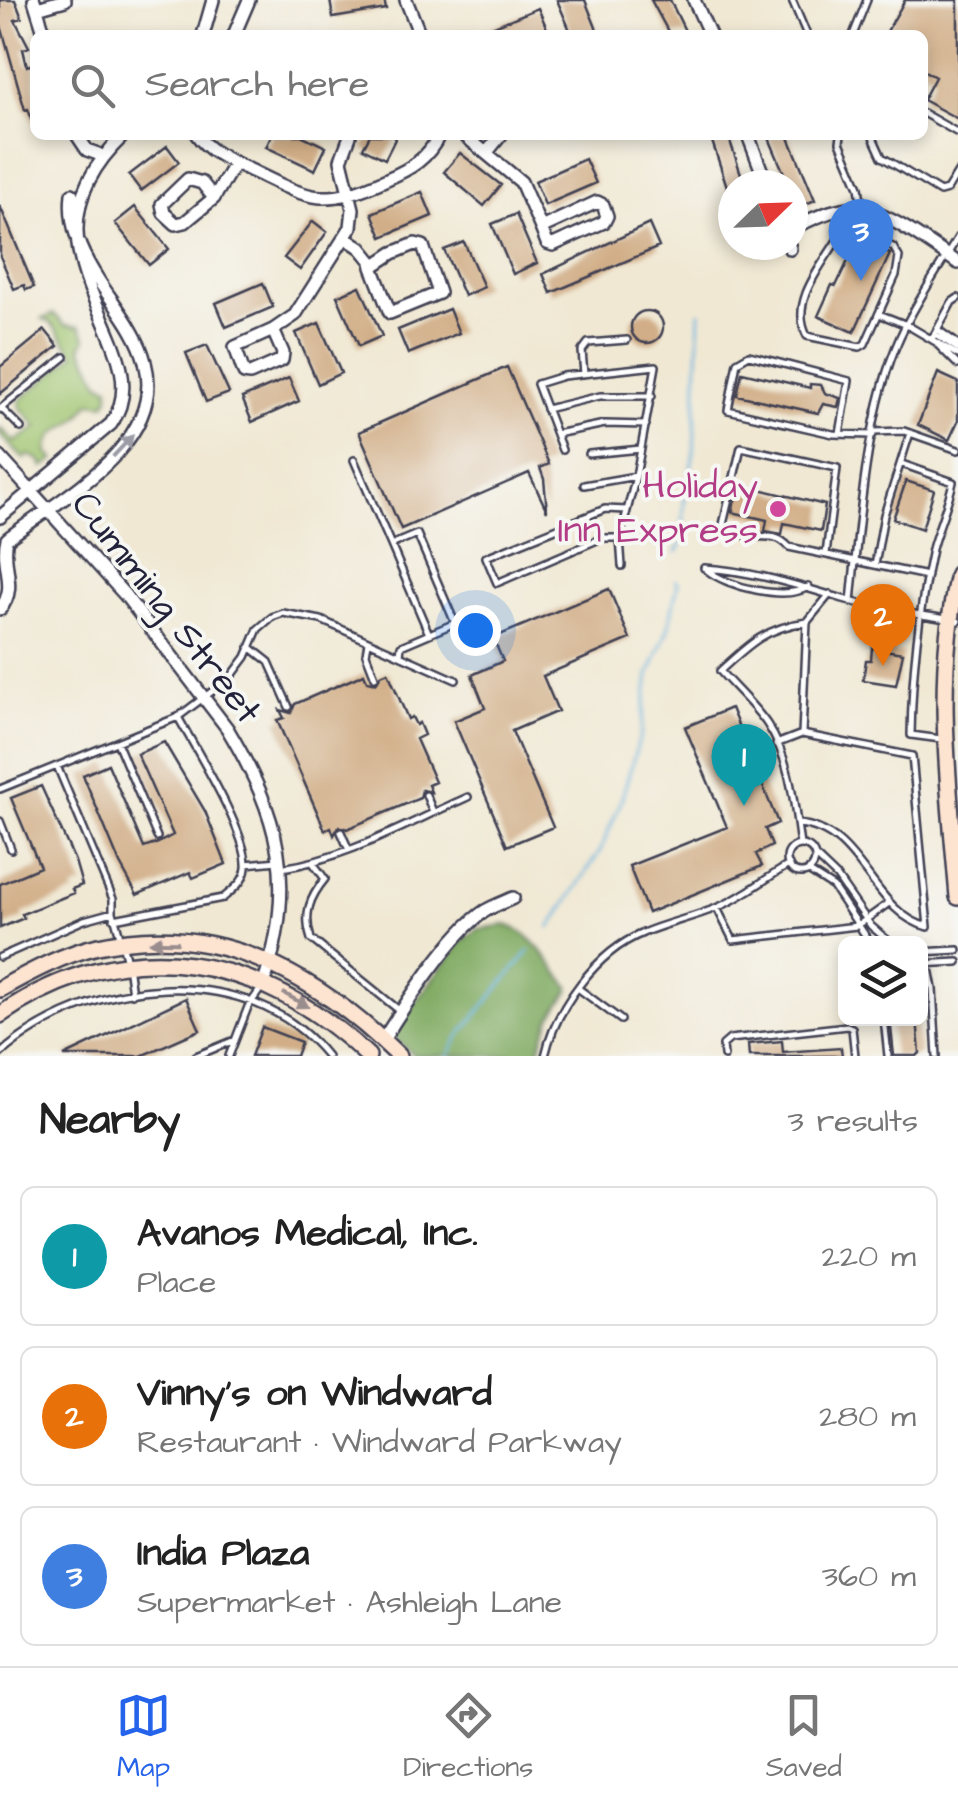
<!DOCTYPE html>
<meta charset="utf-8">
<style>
:root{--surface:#fff;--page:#f6f6f6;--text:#222;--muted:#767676;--line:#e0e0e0;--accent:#2563eb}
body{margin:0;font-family:"Architects Daughter",sans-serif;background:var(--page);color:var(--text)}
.controls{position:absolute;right:30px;bottom:30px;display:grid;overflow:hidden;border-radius:15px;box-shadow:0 5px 15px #0003}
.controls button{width:90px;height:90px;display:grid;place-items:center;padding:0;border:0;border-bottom:2px solid var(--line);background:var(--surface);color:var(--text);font:50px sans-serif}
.compass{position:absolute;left:718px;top:170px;width:90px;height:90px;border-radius:50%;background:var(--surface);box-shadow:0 5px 15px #0003;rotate:67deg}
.you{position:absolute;left:475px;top:630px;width:35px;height:35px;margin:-25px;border:8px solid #fff;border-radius:50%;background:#1a73e8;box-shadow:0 0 0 15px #1a73e833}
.badge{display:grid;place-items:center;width:65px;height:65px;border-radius:50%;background:var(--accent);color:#fff;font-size:32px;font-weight:700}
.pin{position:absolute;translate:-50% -82px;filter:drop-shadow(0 2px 5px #0008)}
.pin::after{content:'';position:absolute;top:52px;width:35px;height:30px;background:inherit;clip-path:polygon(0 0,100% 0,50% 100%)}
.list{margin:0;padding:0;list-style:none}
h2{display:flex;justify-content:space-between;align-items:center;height:130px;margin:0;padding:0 40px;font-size:42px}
h2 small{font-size:32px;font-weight:400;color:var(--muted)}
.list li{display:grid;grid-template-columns:65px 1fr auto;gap:30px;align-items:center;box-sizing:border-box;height:140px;margin:0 20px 20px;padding:0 20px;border:2px solid var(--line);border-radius:15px}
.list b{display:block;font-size:38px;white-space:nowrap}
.list p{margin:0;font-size:32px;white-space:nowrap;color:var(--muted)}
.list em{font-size:32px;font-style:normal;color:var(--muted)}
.icon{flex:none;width:55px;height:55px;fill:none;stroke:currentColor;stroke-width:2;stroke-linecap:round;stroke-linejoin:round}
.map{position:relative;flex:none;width:958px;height:1056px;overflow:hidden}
.search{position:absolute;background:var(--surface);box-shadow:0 5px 15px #0003;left:30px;right:30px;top:30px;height:110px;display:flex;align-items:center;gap:25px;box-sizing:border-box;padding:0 35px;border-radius:15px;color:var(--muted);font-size:38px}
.sheet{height:610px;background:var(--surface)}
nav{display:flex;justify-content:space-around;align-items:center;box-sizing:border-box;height:140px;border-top:2px solid var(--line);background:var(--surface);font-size:28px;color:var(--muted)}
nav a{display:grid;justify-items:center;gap:5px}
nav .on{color:var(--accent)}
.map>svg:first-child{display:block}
</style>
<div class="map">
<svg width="958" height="1056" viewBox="0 0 958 1056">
<rect width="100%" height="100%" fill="#f6f6f2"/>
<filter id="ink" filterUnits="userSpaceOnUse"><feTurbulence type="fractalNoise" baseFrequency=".01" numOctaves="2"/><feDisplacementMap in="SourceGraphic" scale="20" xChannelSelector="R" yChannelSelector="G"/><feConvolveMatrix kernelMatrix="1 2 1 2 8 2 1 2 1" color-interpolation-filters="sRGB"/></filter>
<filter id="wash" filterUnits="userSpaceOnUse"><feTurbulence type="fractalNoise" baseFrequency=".0048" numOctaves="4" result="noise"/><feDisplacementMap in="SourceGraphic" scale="40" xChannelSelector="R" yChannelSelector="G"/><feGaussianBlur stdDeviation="2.25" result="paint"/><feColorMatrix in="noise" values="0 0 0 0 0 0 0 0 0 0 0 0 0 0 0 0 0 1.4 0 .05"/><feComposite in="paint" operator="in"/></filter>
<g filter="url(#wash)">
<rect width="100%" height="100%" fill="#f0e8d3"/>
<!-- green -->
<path fill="#a0c570" stroke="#617456" stroke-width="2.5" d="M54,314L65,325L80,327L86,339L81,347L100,383L109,387V397L105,404L91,402C85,409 80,417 73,422C58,432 48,433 48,453L55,460L43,467L40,460L29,455L24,459L0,435V428L15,442L37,427L19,406L21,399L75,355L51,323L43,319Z"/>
<!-- forest -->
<path fill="#80aa62" stroke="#51664e" stroke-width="2.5" d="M506,925C535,933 549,964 569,986V991L551,1017L537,1056H414L395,1039L394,1029L463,940L478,929Z"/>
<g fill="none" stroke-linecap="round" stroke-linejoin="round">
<!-- stream -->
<path stroke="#68b4e1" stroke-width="2.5" d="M677,552L683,541L684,504L694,452L700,312
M550,928L600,851L620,804L641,733L649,675L668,629L678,583L676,580
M448,1056L460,1035L530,950"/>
</g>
<g id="blocks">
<!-- building -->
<path fill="#d1ae87" d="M0,0H15L22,18L15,20L29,47L23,49L27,66L34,64L35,68V127L28,109L25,110L6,43L0,22Z
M330,0H384L386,9L333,18Z
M557,0H585L599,35H572Z
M651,0H670L687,35H670Z
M905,0H958V119L923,100L935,77L923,70V35H885Z
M538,8L548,31L539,35H490L487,29Z
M272,135H301L326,147L315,170L266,147Z
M370,135H397L385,159L363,148Z
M710,135H728L741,174L742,185H733V205Z
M776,135H788L815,200L801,206L799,200L796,201L793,185H789L769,138Z
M167,146L179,162L141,191L129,175Z
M460,153L501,185L484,206L444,172Z
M585,159L596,183L545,205L535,181Z
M422,192L432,216L382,237L372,213Z
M0,206L34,287L26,290L24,285L14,289L0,256Z
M135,207L169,249L149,265L115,223Z
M516,214L537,263L513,274L492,224Z
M313,221L327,232L300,270L284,258Z
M649,224L659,247L551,293L543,274Z
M858,240L890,254L854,332L818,316L832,285L836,286Z
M464,242L484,287L464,296L444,250Z
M263,283L273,307L226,327L216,303Z
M360,286L382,336L359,346L337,296Z
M449,309L459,333L408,354L398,330Z
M631 327a16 16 0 1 1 32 0a16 16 0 1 1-32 0Z
M319,323L341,373L318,384L296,333Z
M45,330L58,346L0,394V367Z
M207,345L229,393L206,402L186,353Z
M507,367L549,464L540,468L544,479L547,511L529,473L401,529L359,432Z
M742,372L810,388V384L821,385L825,393L840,398L838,407L823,404L818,413L737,395Z
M938,373L958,382V421L949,440L918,425Z
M289,378L299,401L252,422L242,398Z
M906,481L934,490L922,529L893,519Z
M747,486L825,505L821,531L784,523L782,534L765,531L767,520L732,512L738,489L747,490Z
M609,589L630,639L543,676L558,711L512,731L553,827L507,846L454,721L485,708L472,675L503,661L493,638Z
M872,648L903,653L896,685L863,680L866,660H871Z
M388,672L408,719L412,717L416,725L419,723L424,735L416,739L435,782L428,785L431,792L422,790L420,798L347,829L339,826L334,835L331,827L325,830L277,720L284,718L280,710L291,713L295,704L364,674L367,681L376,683L381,675Z
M731,708L778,823L765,829L772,846L756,854L762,866L648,913L629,866L727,827L685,727Z
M164,742L205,811L226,864L193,878L190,872L137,895L120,864L83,775L108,764L144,848L158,843L173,835L137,754Z
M41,786L75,861L82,885L72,889L74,893L22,914L24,918L0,928V884L40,867L11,798Z
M186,998L200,1030L141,1056H64Z
M890,1018H917L920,1053L917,1056H894Z
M262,1027L301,1042L296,1056H251Z
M782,1041L783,1052L841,1048L842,1056H749L748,1044Z"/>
</g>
</g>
<g filter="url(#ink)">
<use href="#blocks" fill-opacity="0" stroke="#414052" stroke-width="2.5"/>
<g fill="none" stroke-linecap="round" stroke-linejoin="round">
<defs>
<path id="service" d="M792,0L807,35
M853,35L867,0
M923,113L958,133
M841,135L840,142L859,187L862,208
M872,135L882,157L940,192L947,190L958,172
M847,227L893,247L899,257L896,275L865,344L860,347L807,336C785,293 839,251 852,211
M879,314L907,325L958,355
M937,329L958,344
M935,334L958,349
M932,339L952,302L958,298
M938,345L958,365
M584,374L582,351L588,343L627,340
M0,409L65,357
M2,409L21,428
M546,409L600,396H652
M874,432L904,431L958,450
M556,434L605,424L646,425
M840,434L849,381L749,355L737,362L728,410L833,434L873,435
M562,450L537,384L563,376L656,366L636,476L620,538L622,566
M589,454L641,449
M354,460L391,545
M902,464L953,482C948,505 938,527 932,549C919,610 912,673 911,735L941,739
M584,485L636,476
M620,538H602L497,583L486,557L605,509L627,510
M826,554L837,468L741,447L722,529C730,531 739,534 748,536C765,539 776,532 789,547L927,576
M875,565L884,515L910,433
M704,568C755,571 802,587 850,601C885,612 922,614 958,621
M707,570C727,587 785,601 808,587
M851,602C859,522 867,410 900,337C916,302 938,270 958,237
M807,622L830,594
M368,642L366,654L375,677
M250,647L269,662L289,707
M400,655L401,646L455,623L417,534L391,545L429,634
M178,717L231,677L246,657L258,629L272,617L283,613L321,620L456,680
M117,742L157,837
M776,744L802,734L912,756L928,927C871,913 862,828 797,824
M57,766L113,899V912
M0,789L178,717C195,748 249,835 246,868C245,881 233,890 223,898L114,919
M426,795L433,812
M0,821L11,849
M341,832L349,850
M800,845C794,804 791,760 767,724C754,705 735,688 720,671C749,644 767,627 807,622L802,734
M787 859a14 14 0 1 1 28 0a14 14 0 1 1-28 0Z
M815,856L837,877L871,926L892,944
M313,863L325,879C310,897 303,914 311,939L400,1011
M246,864L278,861
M282,868C348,858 408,823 468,797
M808,871L833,887L871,944
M717,908L733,940L857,926L889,903
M920,952L958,950
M926,952L933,989L937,1056
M0,957L84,920L113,912L128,965L132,994
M920,964L958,962
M920,982L931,981
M579,989L621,1020
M884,1018L888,1056
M0,1054C87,977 248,957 327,1056
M196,1056L235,1040
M229,1056L248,1007L262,987
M545,1056C556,1008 596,952 643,933C666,923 692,918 716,908C742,898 764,879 789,865
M724,1056L723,1045L730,1039L847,1026L852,1028L855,1056"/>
<path id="minor" d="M34,0L45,35
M406,0L420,35
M694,0L710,35
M37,8L65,0
M203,35L213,0
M234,35L249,0
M77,135L87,150L98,154
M197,135C210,153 229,160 248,169C310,199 321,209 387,179C410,169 428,159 439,135
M464,135L521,182L541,228
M748,135L767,185
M488,151L501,135
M188,179L202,183L214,198L185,222L176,224L164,213L162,204Z
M214,198L235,163
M597,202L603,205L607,216L604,222L553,245L547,243L541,228Z
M793,227C812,220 832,208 853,208C883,208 933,246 958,263
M346,238L361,248L374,264
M415,244L423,246L439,293L390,313L372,267L393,253Z
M789,245L790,249
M273,330L295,315L351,227L353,209L341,160L350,136
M273,330L283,353L282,360L250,374L244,373L235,347Z
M0,457L125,595L227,728C280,817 297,883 264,983
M0,517L111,424C167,345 0,252 124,135
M0,609C19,587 0,564 7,539C62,497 167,444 145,362C138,333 115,306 99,281C82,255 68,226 72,194
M383,1040C404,1006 452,932 485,911C493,906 504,902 513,898"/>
<path id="secondary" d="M958,574C934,682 949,787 958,897
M0,989C30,972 64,954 98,946C218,919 316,975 399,1056
M0,1015C125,929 262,954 368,1056"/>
</defs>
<!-- service casing -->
<use href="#service" stroke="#414052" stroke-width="10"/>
<!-- minor casing -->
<use href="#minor" stroke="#414052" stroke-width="16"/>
<!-- secondary casing -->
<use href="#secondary" stroke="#414052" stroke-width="20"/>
<!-- service -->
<use href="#service" stroke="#fff" stroke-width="5"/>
<!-- minor -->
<use href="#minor" stroke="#fff" stroke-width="11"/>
<!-- secondary -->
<use href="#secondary" stroke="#fde4d1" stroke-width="15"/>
</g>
<!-- one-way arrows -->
<defs><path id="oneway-solid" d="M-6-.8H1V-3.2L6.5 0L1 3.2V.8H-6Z" transform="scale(2.5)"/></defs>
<use fill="#9c9ca7" href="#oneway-solid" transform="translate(123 446) rotate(-47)"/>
<g fill="#9a8d8e">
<use href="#oneway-solid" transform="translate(164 942) rotate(-179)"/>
<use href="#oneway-solid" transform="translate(296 1000) rotate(29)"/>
</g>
</g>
<!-- markers -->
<circle fill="#d1479c" stroke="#f6f6f2" stroke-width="4" cx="778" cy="509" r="10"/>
<g text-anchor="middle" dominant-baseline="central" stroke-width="8" stroke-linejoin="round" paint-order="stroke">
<!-- hotel labels -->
<g font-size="38" fill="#b23c85" stroke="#f6f6f2" text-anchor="end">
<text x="758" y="487">Holiday<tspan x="758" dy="44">Inn Express</tspan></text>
</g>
<!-- street labels -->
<g font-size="38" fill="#22223b" stroke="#f6f6f2">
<text transform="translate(166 608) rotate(52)">Cumming Street</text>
</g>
</g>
</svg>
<div class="controls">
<button><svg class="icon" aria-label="layers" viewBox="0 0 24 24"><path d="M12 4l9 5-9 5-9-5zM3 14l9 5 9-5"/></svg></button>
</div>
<svg class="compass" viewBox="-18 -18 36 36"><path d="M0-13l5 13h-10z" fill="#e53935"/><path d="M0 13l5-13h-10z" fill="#767676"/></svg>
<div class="you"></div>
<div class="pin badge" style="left:744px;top:806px;background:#0f9aa8">1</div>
<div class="pin badge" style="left:883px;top:666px;background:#e8710a">2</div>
<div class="pin badge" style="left:861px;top:281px;background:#3f7fe0">3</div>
<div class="search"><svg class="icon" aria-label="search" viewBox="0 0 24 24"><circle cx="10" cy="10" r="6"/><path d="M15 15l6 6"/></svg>Search here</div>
</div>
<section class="sheet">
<h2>Nearby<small>3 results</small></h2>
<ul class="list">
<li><span class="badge" style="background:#0f9aa8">1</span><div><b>Avanos Medical, Inc.</b><p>Place</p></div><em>220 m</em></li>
<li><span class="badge" style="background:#e8710a">2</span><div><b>Vinny's on Windward</b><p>Restaurant · Windward Parkway</p></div><em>280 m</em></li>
<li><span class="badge" style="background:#3f7fe0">3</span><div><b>India Plaza</b><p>Supermarket · Ashleigh Lane</p></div><em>360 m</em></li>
</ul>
</section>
<nav>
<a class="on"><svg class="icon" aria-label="map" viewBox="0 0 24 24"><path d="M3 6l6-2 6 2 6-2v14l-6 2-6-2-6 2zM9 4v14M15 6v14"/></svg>Map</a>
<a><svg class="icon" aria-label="directions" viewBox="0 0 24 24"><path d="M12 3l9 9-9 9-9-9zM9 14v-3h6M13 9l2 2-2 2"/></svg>Directions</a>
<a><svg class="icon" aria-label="saved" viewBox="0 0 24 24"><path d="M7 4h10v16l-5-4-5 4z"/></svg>Saved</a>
</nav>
